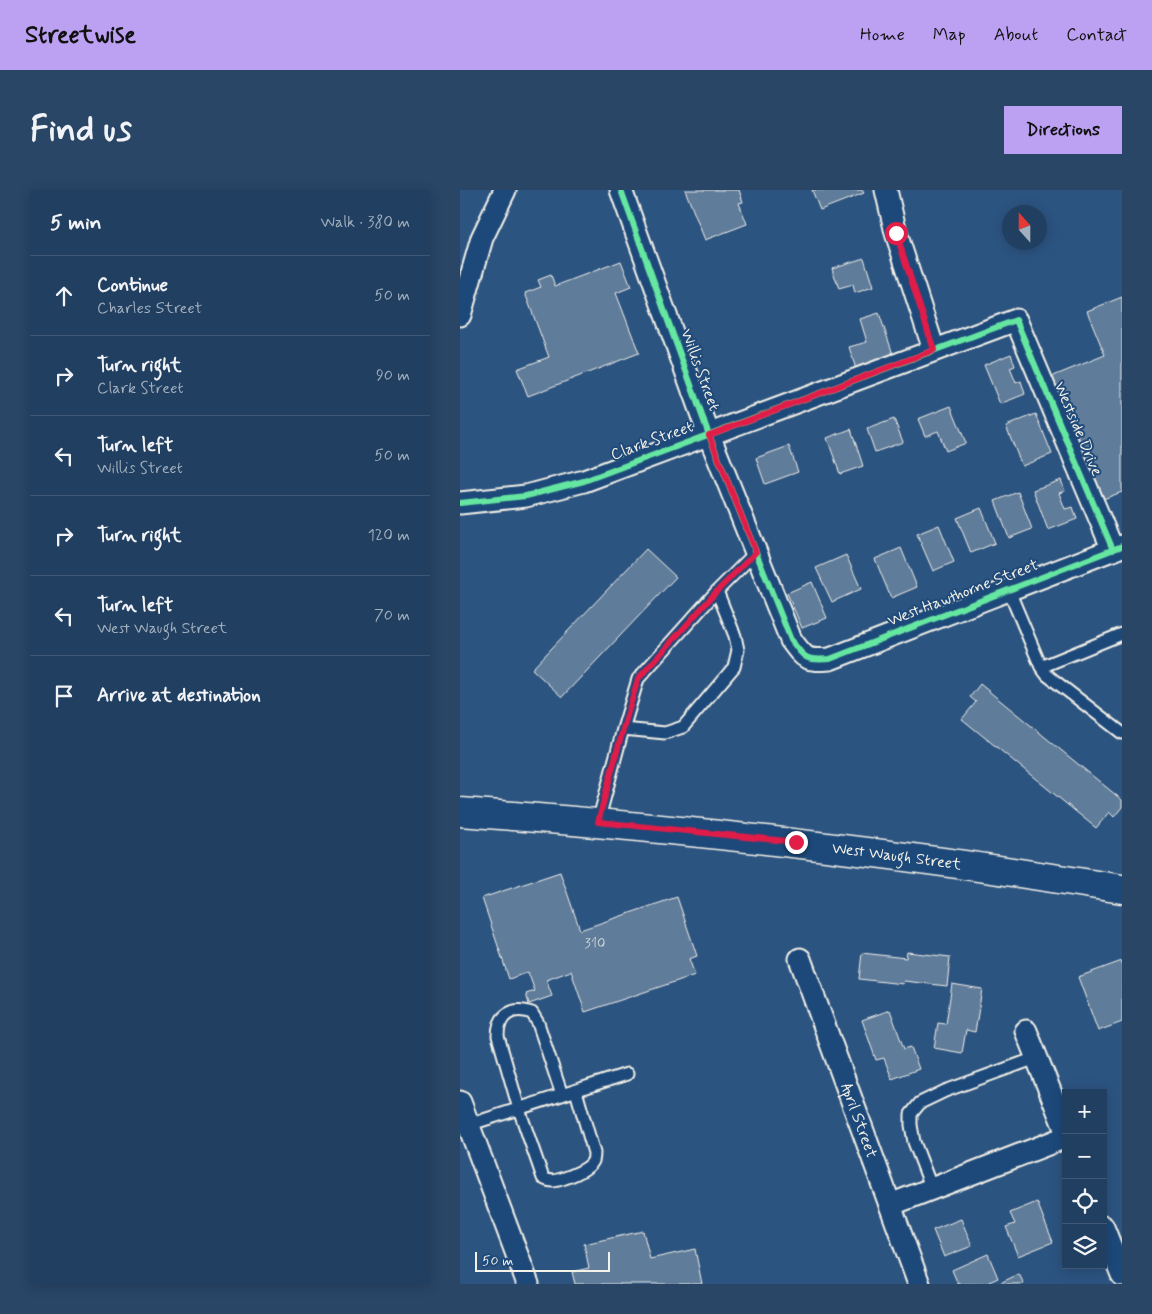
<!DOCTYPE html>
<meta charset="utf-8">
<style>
:root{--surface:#213f61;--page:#294667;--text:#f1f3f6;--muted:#a2afbd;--line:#3e5876;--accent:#bca0f2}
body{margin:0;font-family:Mynerve,sans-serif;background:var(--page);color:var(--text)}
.controls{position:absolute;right:15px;bottom:15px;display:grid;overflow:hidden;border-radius:0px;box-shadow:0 2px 12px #0003}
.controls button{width:45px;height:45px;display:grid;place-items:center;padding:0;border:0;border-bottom:1px solid var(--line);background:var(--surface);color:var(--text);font:25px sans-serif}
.compass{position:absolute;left:542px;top:15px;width:45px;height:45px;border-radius:50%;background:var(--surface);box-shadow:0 2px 12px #0003;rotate:339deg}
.scale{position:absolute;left:15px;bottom:12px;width:135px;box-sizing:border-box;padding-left:5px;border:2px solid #f4f1e8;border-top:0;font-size:14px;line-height:18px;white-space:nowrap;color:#f4f1e8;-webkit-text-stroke:4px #1f4a7a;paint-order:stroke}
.stop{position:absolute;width:15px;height:15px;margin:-11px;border:4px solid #e11d48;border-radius:50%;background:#fff}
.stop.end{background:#e11d48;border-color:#fff;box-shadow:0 1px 5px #0008}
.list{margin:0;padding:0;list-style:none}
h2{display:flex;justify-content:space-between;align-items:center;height:65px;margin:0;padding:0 20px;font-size:21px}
h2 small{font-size:16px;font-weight:400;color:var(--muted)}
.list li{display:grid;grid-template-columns:32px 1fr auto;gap:15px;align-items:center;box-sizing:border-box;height:80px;padding:0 20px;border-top:1px solid var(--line)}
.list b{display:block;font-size:19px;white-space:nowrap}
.list p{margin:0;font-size:16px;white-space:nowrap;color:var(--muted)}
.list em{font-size:16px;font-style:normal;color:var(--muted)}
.icon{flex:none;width:28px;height:28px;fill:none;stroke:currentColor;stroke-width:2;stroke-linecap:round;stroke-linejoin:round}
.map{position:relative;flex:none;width:662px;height:1094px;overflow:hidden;border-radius:0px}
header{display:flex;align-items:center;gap:30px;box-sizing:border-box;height:70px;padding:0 25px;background:var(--accent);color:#111}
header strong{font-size:24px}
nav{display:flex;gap:28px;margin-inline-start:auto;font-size:18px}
.intro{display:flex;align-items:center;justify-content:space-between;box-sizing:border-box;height:120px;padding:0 30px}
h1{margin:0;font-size:35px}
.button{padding:12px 22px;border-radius:0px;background:var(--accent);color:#111;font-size:18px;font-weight:700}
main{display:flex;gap:30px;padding:0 30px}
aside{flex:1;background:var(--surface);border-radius:0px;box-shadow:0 2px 12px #0003}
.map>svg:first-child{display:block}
</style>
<header>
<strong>Streetwise</strong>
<nav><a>Home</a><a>Map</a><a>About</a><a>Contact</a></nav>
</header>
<div class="intro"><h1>Find us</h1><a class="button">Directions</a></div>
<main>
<aside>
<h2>5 min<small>Walk · 380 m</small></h2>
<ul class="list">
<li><svg class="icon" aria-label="ahead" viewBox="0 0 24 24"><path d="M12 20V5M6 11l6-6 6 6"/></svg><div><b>Continue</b><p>Charles Street</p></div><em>50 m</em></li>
<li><svg class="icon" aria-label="right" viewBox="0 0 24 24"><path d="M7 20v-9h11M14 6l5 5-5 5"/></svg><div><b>Turn right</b><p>Clark Street</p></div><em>90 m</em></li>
<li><svg class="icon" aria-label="left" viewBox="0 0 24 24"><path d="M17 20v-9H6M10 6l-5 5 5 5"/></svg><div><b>Turn left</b><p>Willis Street</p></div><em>50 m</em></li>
<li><svg class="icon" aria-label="right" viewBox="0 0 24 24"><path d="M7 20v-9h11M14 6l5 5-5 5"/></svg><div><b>Turn right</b></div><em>120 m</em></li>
<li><svg class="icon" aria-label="left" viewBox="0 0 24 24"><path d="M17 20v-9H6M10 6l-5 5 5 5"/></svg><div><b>Turn left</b><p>West Waugh Street</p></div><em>70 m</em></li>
<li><svg class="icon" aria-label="arrive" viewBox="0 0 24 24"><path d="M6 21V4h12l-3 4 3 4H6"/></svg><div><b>Arrive at destination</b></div></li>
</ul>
</aside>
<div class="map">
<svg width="662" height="1094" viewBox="0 0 662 1094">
<rect width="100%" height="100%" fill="#2c5481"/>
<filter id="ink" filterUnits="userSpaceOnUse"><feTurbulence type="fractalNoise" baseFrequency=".02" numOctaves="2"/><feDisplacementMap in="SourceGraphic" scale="10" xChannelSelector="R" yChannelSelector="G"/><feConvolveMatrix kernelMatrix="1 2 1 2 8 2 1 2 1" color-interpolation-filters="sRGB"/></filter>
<g filter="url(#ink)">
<!-- building -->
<path fill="#5e7b9a" stroke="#f4f1e8" d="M225,0H279L283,12L279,13L287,34L245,50Z
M352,0H402L404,3L360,20Z
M404,68L413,97L395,103L393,95L379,99L372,78Z
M161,71L171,97L156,103L179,163L68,206L57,179L89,167L65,103L81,97L78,90L91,85L95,96Z
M662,107V302L640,310L591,187L645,165L627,121Z
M419,123L434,167L396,179L389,157L407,152L400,129Z
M551,164L555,176L550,178L556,193L561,191L565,204L540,214L524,175Z
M491,216L506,253L486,261L478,241L465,246L458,229Z
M576,224L592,264L562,276L546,236Z
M434,229L443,252L415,262L407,239Z
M391,239L403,276L380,284L367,248Z
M329,256L338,282L305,294L296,268Z
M601,290L605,301L599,303L605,319L613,317L617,329L588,340L573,300Z
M558,302L572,339L549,348L535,311Z
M521,318L535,353L511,363L497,328Z
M479,335L494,372L473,381L457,344Z
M441,358L457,397L431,408L415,369Z
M186,359L216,387L102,507L72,479Z
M386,365L401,399L372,412L356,378Z
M352,392L367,428L342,438L327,403Z
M520,494L662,610V617L654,627L649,622L636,638L502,529L516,512L510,507Z
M100,682L120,740L217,707L237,766L229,769L235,785L125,822L111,781L86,790L92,806L69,814L66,804L75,801L68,782L49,789L22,708Z
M447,762L490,767L487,796L444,791L443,794L399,789L402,763L446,768Z
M662,771V832L638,841L618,787Z
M492,794L522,799L515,842L506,840L502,863L474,858L478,833L486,834Z
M430,820L444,859L451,857L459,879L432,889L424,868L416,870L402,830Z
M577,1012L593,1052L558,1066L546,1037L555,1034L550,1023Z
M501,1029L512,1056L484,1067L473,1040Z
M183,1041L190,1069L235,1059L242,1094H115L112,1082L129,1078L124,1054Z
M528,1064L538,1088L525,1094H498L492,1080Z
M559,1084L564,1094H538Z"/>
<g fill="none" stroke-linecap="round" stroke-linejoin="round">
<defs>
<path id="lane" d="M549,401L581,477L587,485L662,543
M581,477L662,444
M163,539L205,543L223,537L274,477L278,460L275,446L257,401
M138,632L163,539L178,489L257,401L296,362
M102,905L78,833L72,823C52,816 38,825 38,846L59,919L83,988C86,990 90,991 94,991C104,989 129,980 133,971C134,968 134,966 134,963L116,901
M8,935L167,884
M472,999L454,952L451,935V924L460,913L485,901L576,868"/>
<g id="street">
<path d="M161,0L249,245L331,450C345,469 346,471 370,469L662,356"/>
<path d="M426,0L436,43L474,160"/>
<path d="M0,125L22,48L45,0"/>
<path d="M0,313L66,306L124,291L556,130L653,360"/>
<path id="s1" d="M340,769L459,1094"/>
<path d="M566,841L606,941"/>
<path d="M0,912L68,1094"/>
<path d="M430,1015L606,947"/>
<path d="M643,1037L662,1085"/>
</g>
<g id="secondary">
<path id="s2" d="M0,622C222,638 443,663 662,699"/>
</g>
</defs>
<!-- lane casing -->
<use href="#lane" stroke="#f4f1e8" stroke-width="15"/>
<!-- street casing -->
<use href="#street" stroke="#f4f1e8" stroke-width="25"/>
<!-- secondary casing -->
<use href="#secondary" stroke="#f4f1e8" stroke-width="31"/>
<!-- lane -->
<use href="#lane" stroke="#1f4a7a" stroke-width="11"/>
<!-- street -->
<use href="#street" stroke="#1f4a7a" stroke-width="21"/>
<!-- secondary -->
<use href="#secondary" stroke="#1f4a7a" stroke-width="28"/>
<defs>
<path id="cycleway" d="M161,0L249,245L331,450C345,469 346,471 370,469L662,356
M0,313L66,306L124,291L556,130L653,360"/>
</defs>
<!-- cycleway casing -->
<use href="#cycleway" stroke="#1f4a7a" stroke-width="9"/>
<!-- cycleway -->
<use href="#cycleway" stroke="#66e7a1" stroke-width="6"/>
</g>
</g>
<g fill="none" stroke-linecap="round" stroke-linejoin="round" filter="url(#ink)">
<!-- route -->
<path stroke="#e11d48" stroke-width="6" d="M336,652L138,632L163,539L178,489L257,401L296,362L249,245L474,160L436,43"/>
</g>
<g text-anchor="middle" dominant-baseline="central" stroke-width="4" stroke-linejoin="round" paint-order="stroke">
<!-- number labels -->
<g font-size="14" fill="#ced4d4">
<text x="135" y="753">310</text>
</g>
<!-- street labels -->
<g font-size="16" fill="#f4f1e8" stroke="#1f4a7a">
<text transform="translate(240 180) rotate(70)">Willis Street</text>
<text transform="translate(618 239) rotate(67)">Westside Drive</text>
<text transform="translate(192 251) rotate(-20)">Clark Street</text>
<text transform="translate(503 403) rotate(-21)">West Hawthorne Street</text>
<text stroke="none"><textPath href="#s2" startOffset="439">West Waugh Street</textPath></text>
<text stroke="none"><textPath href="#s1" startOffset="172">April Street</textPath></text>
</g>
</g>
</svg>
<div class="controls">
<button>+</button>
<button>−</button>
<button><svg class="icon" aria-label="locate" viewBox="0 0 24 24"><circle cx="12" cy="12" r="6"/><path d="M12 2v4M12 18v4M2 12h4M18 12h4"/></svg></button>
<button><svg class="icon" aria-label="layers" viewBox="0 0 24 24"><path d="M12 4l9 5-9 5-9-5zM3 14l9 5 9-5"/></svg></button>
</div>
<svg class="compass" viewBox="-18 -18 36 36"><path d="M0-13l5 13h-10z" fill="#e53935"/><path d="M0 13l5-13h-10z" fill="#a2afbd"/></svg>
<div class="scale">50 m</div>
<div class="stop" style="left:436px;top:43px"></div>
<div class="stop end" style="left:336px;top:652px"></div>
</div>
</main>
